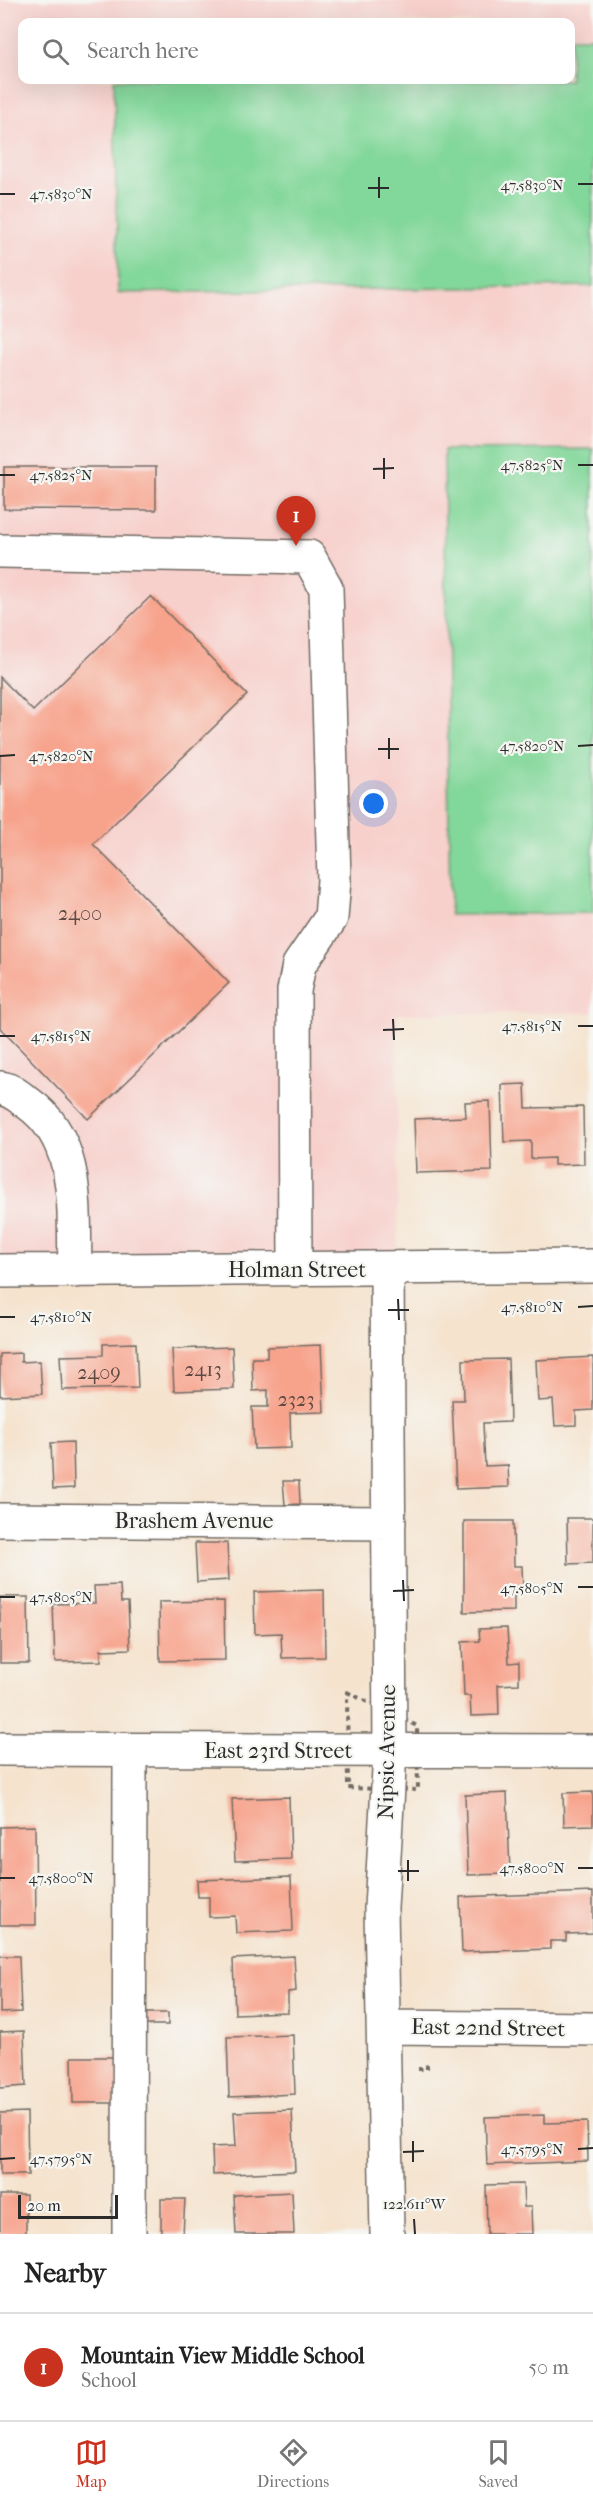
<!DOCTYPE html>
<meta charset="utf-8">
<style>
:root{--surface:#fff;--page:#f6f6f6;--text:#222;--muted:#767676;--line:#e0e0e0;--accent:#c8321e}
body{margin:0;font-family:"IM FELL French Canon",serif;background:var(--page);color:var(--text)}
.scale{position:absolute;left:18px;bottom:15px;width:100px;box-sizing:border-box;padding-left:6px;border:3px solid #2b2b2b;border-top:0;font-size:16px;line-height:21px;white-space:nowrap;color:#2b2b2b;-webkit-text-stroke:4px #f6f6f2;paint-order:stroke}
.you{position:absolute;left:374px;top:804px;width:21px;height:21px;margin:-15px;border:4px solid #fff;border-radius:50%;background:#1a73e8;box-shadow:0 0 0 9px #1a73e833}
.badge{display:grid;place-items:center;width:39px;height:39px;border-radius:50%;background:var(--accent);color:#fff;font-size:20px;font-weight:700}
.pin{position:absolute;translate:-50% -50px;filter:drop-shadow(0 2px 3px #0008)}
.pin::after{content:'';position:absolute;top:32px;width:21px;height:18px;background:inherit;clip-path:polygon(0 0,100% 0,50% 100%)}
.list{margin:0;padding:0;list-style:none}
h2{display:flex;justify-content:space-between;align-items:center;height:78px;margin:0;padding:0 24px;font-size:26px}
h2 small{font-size:20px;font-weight:400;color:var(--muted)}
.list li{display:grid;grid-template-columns:39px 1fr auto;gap:18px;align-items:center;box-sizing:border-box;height:108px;padding:0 24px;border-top:2px solid var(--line)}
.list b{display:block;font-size:22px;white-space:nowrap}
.list p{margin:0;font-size:20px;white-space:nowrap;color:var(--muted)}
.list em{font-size:20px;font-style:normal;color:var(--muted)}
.icon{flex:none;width:33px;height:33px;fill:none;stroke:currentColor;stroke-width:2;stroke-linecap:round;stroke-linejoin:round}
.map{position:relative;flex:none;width:593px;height:2234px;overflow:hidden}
.search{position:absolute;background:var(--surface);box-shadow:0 6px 24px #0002;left:18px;right:18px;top:18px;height:66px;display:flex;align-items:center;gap:15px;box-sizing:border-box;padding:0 21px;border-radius:12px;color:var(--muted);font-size:22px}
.sheet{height:186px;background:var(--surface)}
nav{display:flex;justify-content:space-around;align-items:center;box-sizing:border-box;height:84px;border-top:2px solid var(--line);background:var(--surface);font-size:16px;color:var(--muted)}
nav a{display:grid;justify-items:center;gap:3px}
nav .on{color:var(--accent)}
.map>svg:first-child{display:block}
</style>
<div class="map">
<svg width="593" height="2234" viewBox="0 0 593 2234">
<rect width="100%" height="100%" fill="#f6f6f2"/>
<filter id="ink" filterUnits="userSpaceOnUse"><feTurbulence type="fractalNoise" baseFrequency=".0167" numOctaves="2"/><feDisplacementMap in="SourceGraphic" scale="12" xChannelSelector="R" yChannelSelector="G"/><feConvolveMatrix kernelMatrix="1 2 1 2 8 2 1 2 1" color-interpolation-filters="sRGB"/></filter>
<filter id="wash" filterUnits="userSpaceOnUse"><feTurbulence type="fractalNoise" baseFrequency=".008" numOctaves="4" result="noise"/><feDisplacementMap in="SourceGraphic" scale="24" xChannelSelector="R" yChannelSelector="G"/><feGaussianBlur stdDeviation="1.35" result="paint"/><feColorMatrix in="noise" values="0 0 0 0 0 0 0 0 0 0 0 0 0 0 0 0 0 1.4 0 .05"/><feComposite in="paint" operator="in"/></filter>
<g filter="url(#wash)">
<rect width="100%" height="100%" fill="#f5e3ce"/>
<!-- built -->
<path fill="#f7d0cc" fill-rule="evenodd" d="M0,0H593V1013L397,1014L398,1269L0,1271ZM22,22H570V80H22Z"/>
<!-- green -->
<path fill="#82d79a" stroke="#568162" stroke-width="1.5" d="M571,37H593V286L118,293L114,80H570Z
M593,449V913L450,915L444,450Z"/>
<g id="blocks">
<!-- building -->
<path fill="#f7a38c" d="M4,467H156V510L4,509Z
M151,596L247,695L93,844L229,983L88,1119L0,1028V677L33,711Z
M525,1084L526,1108L583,1107L584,1164L554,1165V1158L531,1159V1141L504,1142L502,1085Z
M490,1101L492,1171L416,1173L414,1119L466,1117L465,1102Z
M136,1343L138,1388L62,1390L60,1356L103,1355V1344Z
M321,1345L324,1412L290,1413L291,1448L254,1449L252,1407H268V1390L253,1391L252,1358H267V1347Z
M232,1347L234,1389L174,1391L172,1349Z
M21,1353V1362L40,1361L42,1394L0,1396V1354Z
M593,1357V1410L576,1411V1425L555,1426L553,1400L538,1401L536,1360Z
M508,1359L510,1422L483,1423L485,1466L508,1465L509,1487L456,1489L452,1400H464L463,1360Z
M73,1442L74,1488L53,1489L51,1443Z
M283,1481H299L300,1504L285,1505Z
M567,1518H593V1563L568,1564Z
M464,1521H513L514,1566H522L523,1593H514V1611L464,1612Z
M195,1543H227L229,1580L197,1582Z
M120,1585L121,1602H128L130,1649L101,1650V1661L55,1662L53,1604L95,1603L94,1586Z
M324,1590L325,1657L282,1658L281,1633L255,1634L254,1592Z
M0,1597H28L29,1663H0Z
M224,1601L225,1660L160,1661L159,1602Z
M507,1628L509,1663L519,1662V1684L498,1685L499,1715L471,1716L470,1696H464L462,1642L480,1641L479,1629Z
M593,1792V1825L564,1826L563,1793Z
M507,1793L510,1874L468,1875L465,1795Z
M289,1797L291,1859L235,1861L232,1799Z
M35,1826L36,1925H0V1827Z
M291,1877L293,1931L236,1933L235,1916L209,1917V1897H198L197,1880Z
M593,1892V1933L566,1934V1941H550V1949L462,1952L460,1897Z
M0,1956H19L21,2012L0,2013Z
M294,1956L296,1991L288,1992V2012L235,2014L233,1959Z
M144,2013H168V2025H144Z
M24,2031L26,2086L0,2088V2032Z
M293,2035L295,2094L229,2097L227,2037Z
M72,2057H119L118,2103H73Z
M292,2110L295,2171L213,2175L212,2147L236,2146L234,2112Z
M27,2112L28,2175H0V2113Z
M544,2115V2123L587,2122L588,2161L487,2165L485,2117Z
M523,2184L524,2207H531L532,2234H487L486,2185Z
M292,2192L294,2234H236L234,2195Z
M0,2195H26V2234H0Z
M161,2199H185L183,2234H161Z"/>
</g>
</g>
<g filter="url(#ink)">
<use href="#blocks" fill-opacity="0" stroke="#726b64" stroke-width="1.5"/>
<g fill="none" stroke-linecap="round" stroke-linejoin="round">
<defs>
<path id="minor" d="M0,551L309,557L326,588L334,880L331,918L299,965L294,991L295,1270
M0,1088C11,1089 19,1097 28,1103C82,1141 73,1213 75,1271
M387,1270L390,1752L381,1908L387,2234
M0,1271L593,1266
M0,1520L389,1523
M0,1749L593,1751
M384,2027L593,2029
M129,2234L130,1750"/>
</defs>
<!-- minor casing -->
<use href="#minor" stroke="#726b64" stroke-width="36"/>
<!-- path -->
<path stroke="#726b64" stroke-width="4" stroke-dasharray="4.5 4.5" stroke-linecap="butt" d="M347,1692L417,1726L418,1790L348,1788Z
M418,2069H427V2061"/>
<!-- minor -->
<use href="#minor" stroke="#fff" stroke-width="33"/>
</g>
</g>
<!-- ticks -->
<path fill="none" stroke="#2b2b2b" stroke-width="2" d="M379,177V198M578,184H593M368,188H389M0,194H15M384,458V479M578,465H593M373,469L394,468M0,475H15M389,738V759M578,746L593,745M378,749H399M0,756L15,755M393,1019L394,1040M578,1026H593M383,1030L404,1029M0,1036H15M398,1299L399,1320M578,1307L593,1306M388,1310H409M0,1317H15M403,1580L404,1601M578,1587H593M393,1591L414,1590M0,1597H15M408,1860V1881M578,1868H593M398,1871H419M0,1878H15M413,2141V2162M578,2149L593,2148M403,2152L424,2151M0,2159L15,2158M414,2219L415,2234"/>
<g text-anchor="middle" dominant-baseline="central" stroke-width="4.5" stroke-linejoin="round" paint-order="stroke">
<!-- number labels -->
<g font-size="20" fill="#5e4943">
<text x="80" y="913">2400</text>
<text x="203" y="1369">2413</text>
<text x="99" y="1372">2409</text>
<text x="296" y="1399">2323</text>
</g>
<!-- street labels -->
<g font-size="22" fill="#2b2b2b" stroke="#f6f6f2">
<text x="297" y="1270">Holman Street</text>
<text x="194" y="1521">Brashem Avenue</text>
<text x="278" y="1751">East 23rd Street</text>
<text transform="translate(387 1752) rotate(-89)">Nipsic Avenue</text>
<text transform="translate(488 2028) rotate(1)">East 22nd Street</text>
</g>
</g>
<g font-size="15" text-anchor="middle" fill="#2b2b2b" stroke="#f6f6f2" stroke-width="4.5" stroke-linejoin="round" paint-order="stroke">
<text x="532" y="190">47.5830°N</text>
<text x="61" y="199">47.5830°N</text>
<text x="532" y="470">47.5825°N</text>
<text x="61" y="480">47.5825°N</text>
<text x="532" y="751">47.5820°N</text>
<text x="61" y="761">47.5820°N</text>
<text x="532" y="1031">47.5815°N</text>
<text x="61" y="1041">47.5815°N</text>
<text x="532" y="1312">47.5810°N</text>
<text x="61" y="1322">47.5810°N</text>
<text x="532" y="1593">47.5805°N</text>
<text x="61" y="1602">47.5805°N</text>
<text x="532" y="1873">47.5800°N</text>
<text x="61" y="1883">47.5800°N</text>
<text x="532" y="2154">47.5795°N</text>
<text x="61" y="2164">47.5795°N</text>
<text x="414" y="2209">122.611°W</text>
</g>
</svg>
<div class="scale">20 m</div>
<div class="you"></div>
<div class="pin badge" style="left:296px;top:546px">1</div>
<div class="search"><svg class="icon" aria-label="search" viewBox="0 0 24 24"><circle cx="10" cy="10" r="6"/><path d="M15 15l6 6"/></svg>Search here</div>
</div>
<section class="sheet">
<h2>Nearby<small></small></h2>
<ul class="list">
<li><span class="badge">1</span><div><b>Mountain View Middle School</b><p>School</p></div><em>50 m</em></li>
</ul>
</section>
<nav>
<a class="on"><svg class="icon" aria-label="map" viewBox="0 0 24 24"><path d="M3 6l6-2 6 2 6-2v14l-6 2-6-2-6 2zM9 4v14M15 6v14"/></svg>Map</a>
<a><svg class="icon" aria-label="directions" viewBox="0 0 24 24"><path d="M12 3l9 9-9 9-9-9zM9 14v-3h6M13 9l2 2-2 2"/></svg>Directions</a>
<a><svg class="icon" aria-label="saved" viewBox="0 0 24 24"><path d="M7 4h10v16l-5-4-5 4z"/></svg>Saved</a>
</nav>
